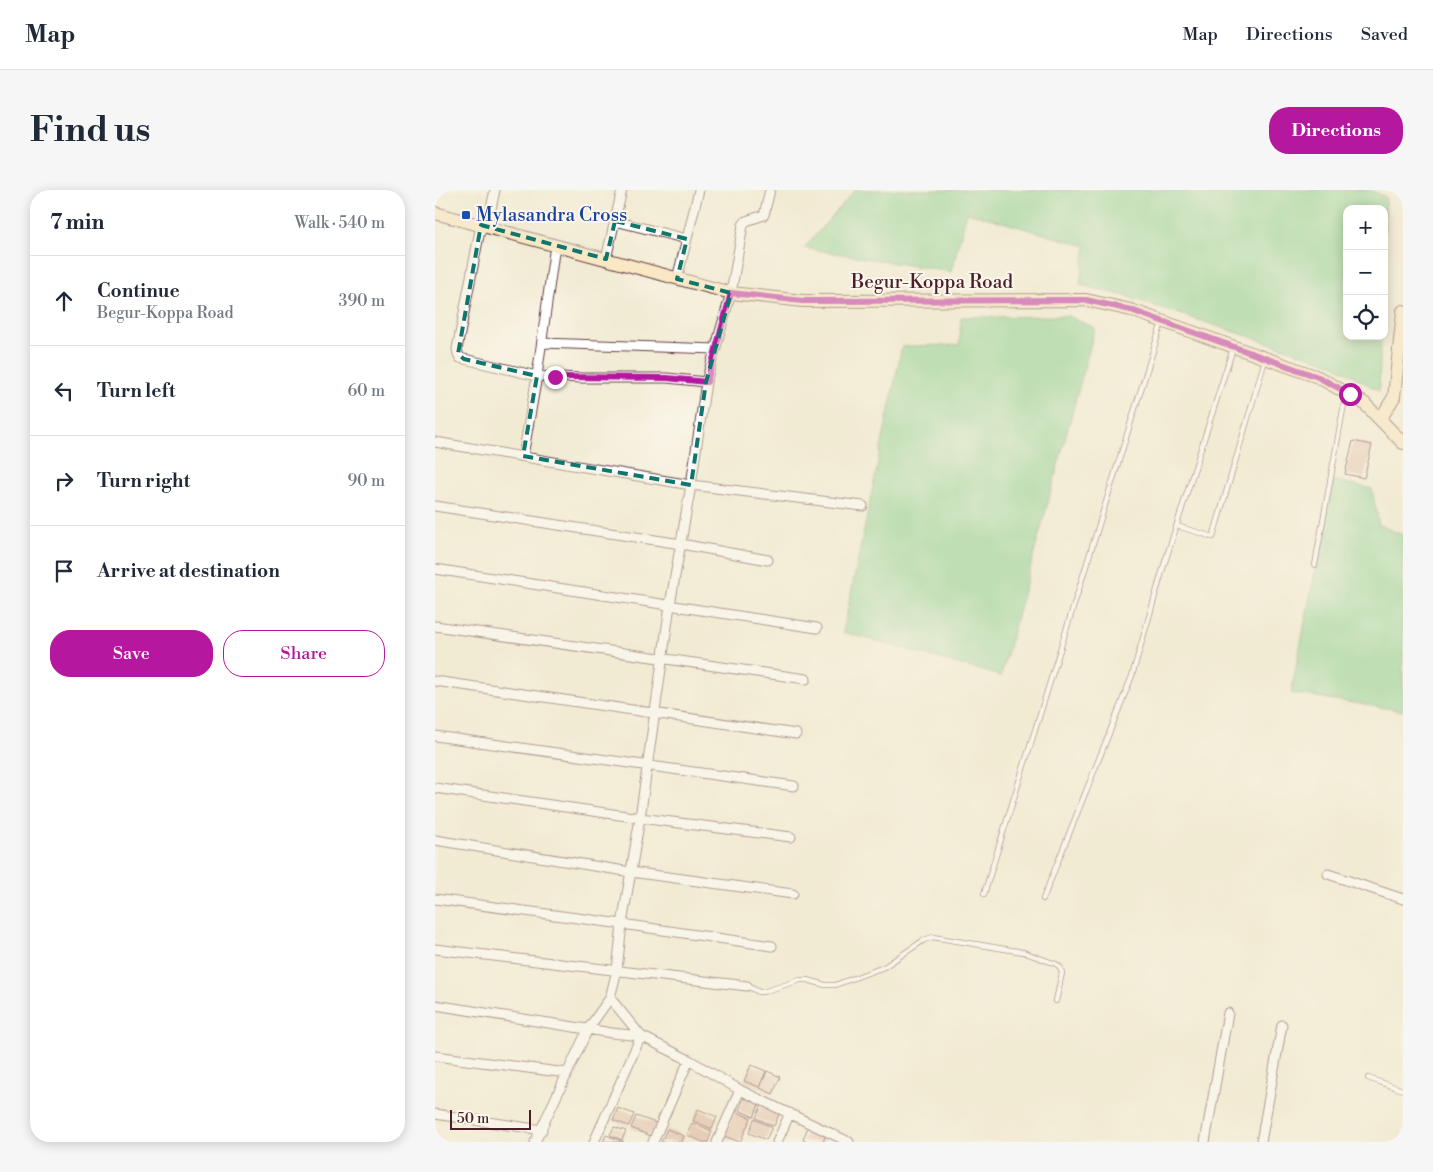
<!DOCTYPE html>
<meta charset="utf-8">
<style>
:root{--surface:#fff;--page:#f6f6f7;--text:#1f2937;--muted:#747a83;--line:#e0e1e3;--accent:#b5179e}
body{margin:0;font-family:"Libre Bodoni",serif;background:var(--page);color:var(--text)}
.controls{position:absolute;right:15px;top:15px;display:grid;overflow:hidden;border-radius:10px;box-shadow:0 2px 12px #0003}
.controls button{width:45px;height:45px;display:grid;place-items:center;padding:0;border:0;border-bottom:1px solid var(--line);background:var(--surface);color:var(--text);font:25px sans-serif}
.scale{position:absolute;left:15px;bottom:12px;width:81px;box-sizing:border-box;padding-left:5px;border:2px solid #4a1f2b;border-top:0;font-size:14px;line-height:18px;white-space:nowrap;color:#4a1f2b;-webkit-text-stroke:4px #fbf7ec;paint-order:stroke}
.stop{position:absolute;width:15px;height:15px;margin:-11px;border:4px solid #b5179e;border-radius:50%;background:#fff}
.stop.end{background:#b5179e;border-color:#fff;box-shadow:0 1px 5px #0008}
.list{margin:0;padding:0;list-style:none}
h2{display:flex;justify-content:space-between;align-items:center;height:65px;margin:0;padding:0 20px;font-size:21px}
h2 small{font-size:16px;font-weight:400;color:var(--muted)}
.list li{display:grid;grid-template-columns:32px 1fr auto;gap:15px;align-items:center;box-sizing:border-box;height:90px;padding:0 20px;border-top:1px solid var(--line)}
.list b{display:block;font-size:19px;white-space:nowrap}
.list p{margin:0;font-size:16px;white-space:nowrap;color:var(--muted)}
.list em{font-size:16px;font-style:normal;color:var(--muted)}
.actions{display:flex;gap:10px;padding:15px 20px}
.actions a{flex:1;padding:11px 0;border:1px solid var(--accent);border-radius:20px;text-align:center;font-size:18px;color:var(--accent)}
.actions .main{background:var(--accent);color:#fff}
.icon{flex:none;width:28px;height:28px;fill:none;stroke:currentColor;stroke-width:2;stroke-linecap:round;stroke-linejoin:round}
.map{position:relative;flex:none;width:968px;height:952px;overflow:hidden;border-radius:20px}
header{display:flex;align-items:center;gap:30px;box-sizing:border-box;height:70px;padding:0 25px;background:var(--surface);border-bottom:1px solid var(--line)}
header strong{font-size:24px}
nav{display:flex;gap:28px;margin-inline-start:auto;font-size:18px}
.intro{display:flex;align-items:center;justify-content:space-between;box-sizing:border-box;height:120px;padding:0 30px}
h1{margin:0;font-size:35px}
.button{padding:12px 22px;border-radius:20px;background:var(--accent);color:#fff;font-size:18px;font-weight:700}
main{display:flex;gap:30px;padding:0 30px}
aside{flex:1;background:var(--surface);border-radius:20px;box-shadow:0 2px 12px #0003}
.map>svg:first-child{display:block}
</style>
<header>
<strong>Map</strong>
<nav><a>Map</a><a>Directions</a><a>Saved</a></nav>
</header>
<div class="intro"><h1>Find us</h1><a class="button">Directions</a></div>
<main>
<aside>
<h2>7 min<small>Walk · 540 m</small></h2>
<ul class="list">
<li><svg class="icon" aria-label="ahead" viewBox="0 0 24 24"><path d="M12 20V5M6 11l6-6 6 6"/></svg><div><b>Continue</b><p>Begur-Koppa Road</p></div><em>390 m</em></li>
<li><svg class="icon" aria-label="left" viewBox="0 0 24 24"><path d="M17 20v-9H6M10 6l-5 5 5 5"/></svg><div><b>Turn left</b></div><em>60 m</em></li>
<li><svg class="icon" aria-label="right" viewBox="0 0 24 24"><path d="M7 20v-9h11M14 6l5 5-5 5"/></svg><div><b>Turn right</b></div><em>90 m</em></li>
<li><svg class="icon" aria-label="arrive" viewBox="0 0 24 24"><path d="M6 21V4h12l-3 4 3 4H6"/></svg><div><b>Arrive at destination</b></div></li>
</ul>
<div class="actions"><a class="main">Save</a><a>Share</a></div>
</aside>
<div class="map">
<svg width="968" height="952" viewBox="0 0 968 952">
<rect width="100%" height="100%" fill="#fbf7ec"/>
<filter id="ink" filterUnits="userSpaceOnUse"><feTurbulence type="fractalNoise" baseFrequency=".02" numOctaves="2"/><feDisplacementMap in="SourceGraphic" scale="10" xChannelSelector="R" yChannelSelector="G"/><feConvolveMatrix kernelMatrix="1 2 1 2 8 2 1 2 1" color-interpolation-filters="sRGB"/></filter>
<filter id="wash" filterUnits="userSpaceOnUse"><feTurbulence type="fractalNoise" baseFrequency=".0096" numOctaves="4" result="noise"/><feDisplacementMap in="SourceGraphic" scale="20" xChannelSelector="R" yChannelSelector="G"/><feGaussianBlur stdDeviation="1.12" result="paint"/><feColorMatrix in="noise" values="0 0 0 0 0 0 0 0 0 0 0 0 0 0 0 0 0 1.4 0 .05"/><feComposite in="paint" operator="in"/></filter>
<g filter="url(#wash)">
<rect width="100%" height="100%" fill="#f2ebd4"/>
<!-- grass -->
<path fill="#80cf8f" stroke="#65775d" d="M420,0H935L951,7L949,62V19H912V146H946L944,201L898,174L690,106L645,95L651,56L532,22L516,82L369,58Z
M633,126L660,138L566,486L408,442L467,156L524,155L526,127Z
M898,290L937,299L944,335L968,345V521L856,503Z"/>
<g id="blocks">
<!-- building -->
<path fill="#d9a894" d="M918,251L937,255L929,288L910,284Z
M316,875L331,881L324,897L309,891Z
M332,881L345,887L338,904L325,898Z
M309,908L324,914L319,927L304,920Z
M327,915L345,922L339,936L321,928Z
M183,918L199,924L194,936L178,930Z
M263,919L282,927L277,939L258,931Z
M300,921L316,928L305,952L289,946Z
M201,926L221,933L216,946L196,938Z
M319,929L337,937L331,950L314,943Z
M257,933L277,941L273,952H268L252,945Z
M373,936L391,944L388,952H372L368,950Z
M179,937L191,941L187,950L175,945Z
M232,939L249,946L247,952H226Z
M171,945L189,952H168Z"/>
</g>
</g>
<g filter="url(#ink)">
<use href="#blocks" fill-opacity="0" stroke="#633e44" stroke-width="1"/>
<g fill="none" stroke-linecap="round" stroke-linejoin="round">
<defs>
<path id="lane" d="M742,336L778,347L830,170
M880,375L911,203
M549,704L727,132
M608,709L697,486L729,375L798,158
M312,796L324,802H328L365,790H373L390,795H400L449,777L489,750L498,747L588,762L621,774L625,777L627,783L621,811
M933,888L968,900"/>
<path id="street" d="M180,31L252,49
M46,35L22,159L23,164L25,168L102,186L147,188H232L271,192
M52,37L60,0
M171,69L187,0
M242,89L264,0
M107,153L281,159
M0,252L256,295L428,316
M88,266L102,186L120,55
M0,316L246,354L333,370
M0,379L382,438
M0,436L371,489
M0,491L361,544
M0,546L359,596
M0,598L205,628L356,647
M0,650L196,682L358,704
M893,684L968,709
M0,709L187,734L337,756
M0,759L312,796
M0,815L177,843L206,846L254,870L305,900L414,952
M0,866L132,883
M0,924L107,940
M100,952L153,839L175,808L182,780L187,734L205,628L235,415L256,295L271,192L296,103L308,35L311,31L329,25L335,0
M159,952L206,846L175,808
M218,952L254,870
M282,952L305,900
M342,952L355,923
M770,952L793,823
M826,952L847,835"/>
<path id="secondary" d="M0,23L296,103L368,111L651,110L696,120L883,187L929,213L968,253
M946,228L959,207L968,121"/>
</defs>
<!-- lane casing -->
<use href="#lane" stroke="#633e44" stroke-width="6"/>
<!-- street casing -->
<use href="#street" stroke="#633e44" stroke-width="11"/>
<!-- secondary casing -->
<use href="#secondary" stroke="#633e44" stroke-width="14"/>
<!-- lane -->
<use href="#lane" stroke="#fff" stroke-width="4.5"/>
<!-- street -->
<use href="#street" stroke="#fff" stroke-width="9"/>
<!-- secondary -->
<use href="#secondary" stroke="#fae7c3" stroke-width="12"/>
</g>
</g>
<g fill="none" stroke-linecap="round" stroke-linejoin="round" filter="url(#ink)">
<!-- route -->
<path stroke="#b5179e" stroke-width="6" d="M120,187L232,188L272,192L296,103L368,111L651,110L696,120L883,187L915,204"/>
</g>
<!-- marked area -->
<path d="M0 0H968V952H0ZM180,31L252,49L242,89L296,103L271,192L256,295L88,266L102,186L29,169L23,164L46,35L171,69Z" fill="#f2ebd4" fill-opacity=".55" fill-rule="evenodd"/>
<path fill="none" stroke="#0f766e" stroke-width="4" stroke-dasharray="10 6" stroke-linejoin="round" d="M180,31L252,49L242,89L296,103L271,192L256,295L88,266L102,186L29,169L23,164L46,35L171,69Z"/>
<!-- markers -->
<rect fill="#1a4fb4" stroke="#fbf7ec" stroke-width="2" x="26" y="20" width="10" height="10" rx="2.5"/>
<g text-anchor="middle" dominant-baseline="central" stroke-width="4" stroke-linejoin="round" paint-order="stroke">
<!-- transit labels -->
<g font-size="19" fill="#164399" stroke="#fbf7ec" text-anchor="start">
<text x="41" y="25">Mylasandra Cross</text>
</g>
<!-- street labels -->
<g font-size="19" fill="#4a1f2b" stroke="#fbf7ec">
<text x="497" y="92">Begur-Koppa Road</text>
</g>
</g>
</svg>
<div class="controls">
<button>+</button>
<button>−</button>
<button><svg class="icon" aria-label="locate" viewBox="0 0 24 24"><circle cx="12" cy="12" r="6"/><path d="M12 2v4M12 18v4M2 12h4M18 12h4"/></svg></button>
</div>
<div class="scale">50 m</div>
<div class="stop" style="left:915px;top:204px"></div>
<div class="stop end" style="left:120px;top:187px"></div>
</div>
</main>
